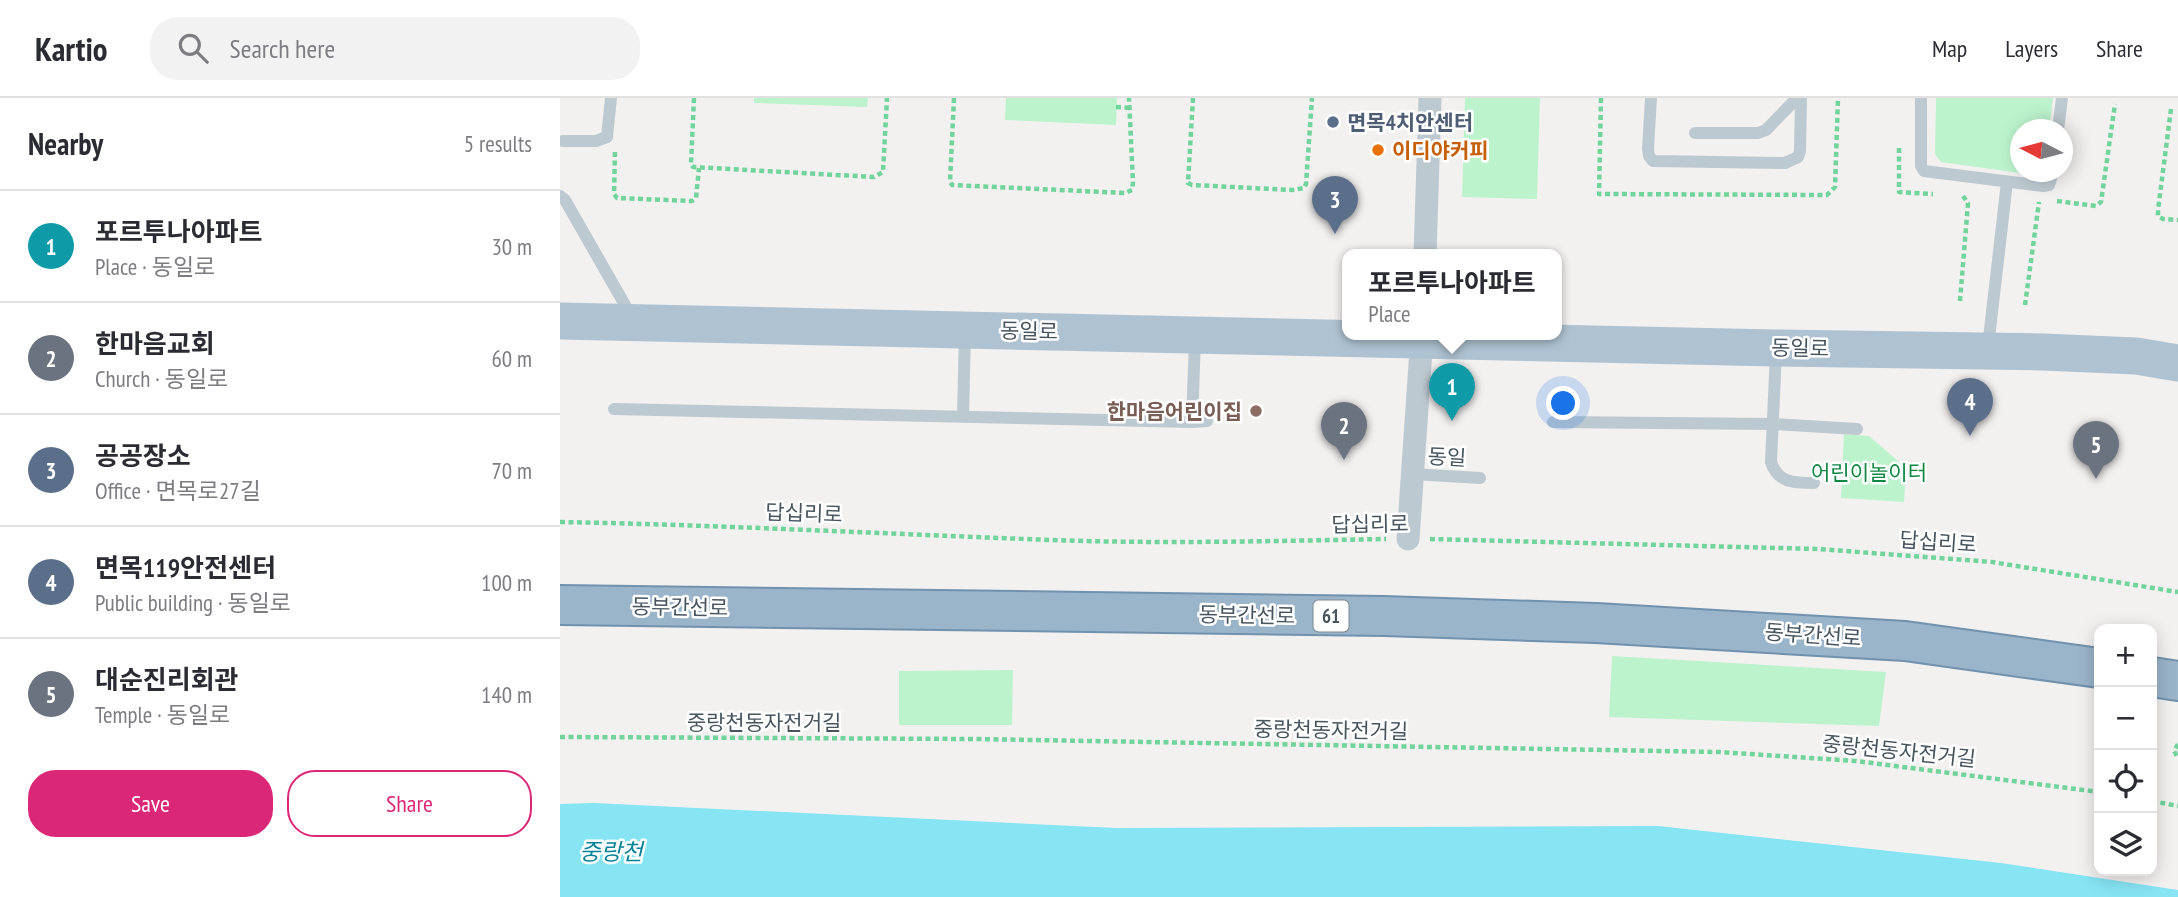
<!DOCTYPE html>
<meta charset="utf-8">
<style>
:root{--surface:#fff;--page:#f2f2f3;--text:#2b2b33;--muted:#7c7c81;--line:#e1e1e2;--accent:#db2777}
body{margin:0;font-family:"PT Sans Narrow","Noto Sans KR",sans-serif;background:var(--page);color:var(--text)}
.controls{position:absolute;right:21px;bottom:21px;display:grid;overflow:hidden;border-radius:14px;box-shadow:0 4px 18px #0003}
.controls button{width:63px;height:63px;display:grid;place-items:center;padding:0;border:0;border-bottom:2px solid var(--line);background:var(--surface);color:var(--text);font:35px sans-serif}
.compass{position:absolute;left:1450px;top:21px;width:63px;height:63px;border-radius:50%;background:var(--surface);box-shadow:0 4px 18px #0003;rotate:276deg}
.you{position:absolute;left:1004px;top:306px;width:24px;height:24px;margin:-18px;border:5px solid #fff;border-radius:50%;background:#1a73e8;box-shadow:0 0 0 10px #1a73e833}
.badge{display:grid;place-items:center;width:46px;height:46px;border-radius:50%;background:var(--accent);color:#fff;font-size:23px;font-weight:700}
.pin{position:absolute;translate:-50% -58px;filter:drop-shadow(0 2px 4px #0008)}
.pin::after{content:'';position:absolute;top:37px;width:24px;height:21px;background:inherit;clip-path:polygon(0 0,100% 0,50% 100%)}
.popup{position:absolute;left:782px;top:151px;width:220px;height:91px;box-sizing:border-box;display:grid;place-content:center;border-radius:14px;background:var(--surface);filter:drop-shadow(0 2px 5px #0005);font-size:23px;white-space:nowrap;color:var(--muted)}
.popup b{font-size:26px;color:var(--text)}
.popup::after{content:'';position:absolute;left:50%;top:100%;margin-left:-14px;border:14px solid transparent;border-top-color:var(--surface)}
.list{margin:0;padding:0;list-style:none}
h2{display:flex;justify-content:space-between;align-items:center;height:91px;margin:0;padding:0 28px;font-size:30px}
h2 small{font-size:23px;font-weight:400;color:var(--muted)}
.list li{display:grid;grid-template-columns:46px 1fr auto;gap:21px;align-items:center;box-sizing:border-box;height:112px;padding:0 28px;border-top:2px solid var(--line)}
.list b{display:block;font-size:26px;white-space:nowrap}
.list p{margin:0;font-size:23px;white-space:nowrap;color:var(--muted)}
.list em{font-size:23px;font-style:normal;color:var(--muted)}
.actions{display:flex;gap:14px;padding:21px 28px}
.actions a{flex:1;padding:16px 0;border:2px solid var(--accent);border-radius:28px;text-align:center;font-size:24px;color:var(--accent)}
.actions .main{background:var(--accent);color:#fff}
.icon{flex:none;width:38px;height:38px;fill:none;stroke:currentColor;stroke-width:2;stroke-linecap:round;stroke-linejoin:round}
.map{position:relative;flex:none;width:1618px;height:799px;overflow:hidden}
header{display:flex;align-items:center;gap:42px;box-sizing:border-box;height:98px;padding:0 35px;background:var(--surface);border-bottom:2px solid var(--line)}
header strong{font-size:33px}
nav{display:flex;gap:38px;margin-inline-start:auto;font-size:24px}
.search{width:490px;height:63px;background:var(--page);display:flex;align-items:center;gap:18px;box-sizing:border-box;padding:0 24px;border-radius:28px;color:var(--muted);font-size:26px}
main{display:flex}
aside{flex:1;background:var(--surface)}
.map>svg:first-child{display:block}
</style>
<header>
<strong>Kartio</strong>
<div class="search"><svg class="icon" aria-label="search" viewBox="0 0 24 24"><circle cx="10" cy="10" r="6"/><path d="M15 15l6 6"/></svg>Search here</div>
<nav><a>Map</a><a>Layers</a><a>Share</a></nav>
</header>
<main>
<aside>
<h2>Nearby<small>5 results</small></h2>
<ul class="list">
<li><span class="badge" style="background:#0f9aa8">1</span><div><b>포르투나아파트</b><p>Place · 동일로</p></div><em>30 m</em></li>
<li><span class="badge" style="background:#6b7280">2</span><div><b>한마음교회</b><p>Church · 동일로</p></div><em>60 m</em></li>
<li><span class="badge" style="background:#5c6f8a">3</span><div><b>공공장소</b><p>Office · 면목로27길</p></div><em>70 m</em></li>
<li><span class="badge" style="background:#5c6f8a">4</span><div><b>면목119안전센터</b><p>Public building · 동일로</p></div><em>100 m</em></li>
<li><span class="badge" style="background:#6b7280">5</span><div><b>대순진리회관</b><p>Temple · 동일로</p></div><em>140 m</em></li>
</ul>
<div class="actions"><a class="main">Save</a><a>Share</a></div>
</aside>
<div class="map">
<svg width="1618" height="799" viewBox="0 0 1618 799">
<rect width="100%" height="100%" fill="#f3f0f0"/>
<!-- green -->
<path fill="#bcf3cd" d="M194,0H308L307,9L194,5Z
M446,0H557L556,27L445,22Z
M905,0H980L977,101L902,99Z
M1376,0H1493L1489,31L1461,32V74H1481L1467,76L1381,64L1375,56Z
M1284,336L1309,338L1346,370L1344,404L1281,400Z
M1052,558L1326,574L1319,628L1049,619Z
M453,572L452,627H339V573Z"/>
<!-- water -->
<path fill="#86e4f3" d="M34,705L556,730L1098,728L1441,765L1618,792V799H0V706Z"/>
<g fill="none" stroke-linecap="round" stroke-linejoin="round">
<defs>
<path id="trunk" d="M0,507L824,518L1036,525L1345,543L1539,570
M1592,579L1618,583"/>
</defs>
<!-- trunk casing -->
<use href="#trunk" stroke="#7092ae" stroke-width="42"/>
<!-- path -->
<path stroke="#71d49c" stroke-width="4.5" stroke-dasharray="5 3.5" stroke-linecap="butt" d="M134,0L131,66L133,69L314,79L323,74L327,0
M394,0L390,84L392,87L565,95L572,92L573,85L569,0
M633,0L628,85L632,87L733,92L744,90L746,86L752,0
M1041,0L1039,96L1267,97L1275,89L1278,0
M556,9L570,10
M1611,11L1598,112V118L1603,121L1618,122
M1339,50V94L1373,96
M55,54L54,96L57,100L132,103L136,100L139,70
M1497,103L1536,108L1541,104L1555,6
M1400,203L1408,105L1403,98
M1465,207L1479,104
M0,424C164,427 328,436 492,442C603,446 715,443 826,441
M870,441L1258,451L1432,464L1618,494
M0,639L416,641L1159,654L1296,663L1539,694
M1618,646L1614,653L1618,660
M1592,703L1618,708"/>
<!-- service -->
<path stroke="#bdc9d0" stroke-width="12" d="M1091,0L1088,51L1089,58L1093,63L1225,65L1238,59L1240,53L1241,0
M1361,0V68L1364,73L1483,88L1489,87L1493,74
M1498,32L1502,0
M1135,35H1198L1206,32L1237,0
M3,43H36L47,39L51,0
M0,98L5,102L73,221
M635,241L632,324L647,323
M1428,249L1447,84
M1216,254L1211,364C1218,385 1234,385 1254,385
M54,311L632,324
M403,318L405,235
M993,324L1212,326L1297,331
M852,376L920,380"/>
<!-- minor -->
<path stroke="#bdc9d0" stroke-width="23" d="M865,157L870,0
M848,441L862,237"/>
<!-- primary -->
<path stroke="#aec2d1" stroke-width="37" d="M0,223L1216,250L1483,254L1576,258L1618,265"/>
<!-- trunk -->
<use href="#trunk" stroke="#9ab4ca" stroke-width="38"/>
</g>
<!-- markers -->
<circle fill="#5c6f8a" stroke="#fff" stroke-width="2.5" cx="773" cy="24" r="7"/>
<circle fill="#e8710a" stroke="#fff" stroke-width="2.5" cx="818" cy="52" r="7"/>
<circle fill="#8d6e63" stroke="#fff" stroke-width="2.5" cx="696" cy="313" r="7"/>
<g text-anchor="middle" dominant-baseline="central" stroke-width="5" stroke-linejoin="round" paint-order="stroke">
<!-- shield labels -->
<rect fill="#fff" stroke="#7e888f" stroke-width="2" x="753.5" y="502.5" width="35" height="31" rx="5"/>
<g font-size="19" font-weight="bold" fill="#47555f">
<text x="771" y="518">61</text>
</g>
<!-- service labels -->
<g font-size="21" font-weight="bold" fill="#4e5e75" stroke="#fff" text-anchor="start">
<text x="787" y="24">면목4치안센터</text>
</g>
<!-- food labels -->
<g font-size="21" font-weight="bold" fill="#c56008" stroke="#fff" text-anchor="start">
<text x="832" y="52">이디야커피</text>
</g>
<!-- street labels -->
<g font-size="21" fill="#47555f" stroke="#fff">
<text transform="translate(469 233) rotate(1)">동일로</text>
<text transform="translate(1240 250) rotate(1)">동일로</text>
<text transform="translate(887 359) rotate(3)">동일</text>
<text transform="translate(244 415) rotate(2)">답십리로</text>
<text transform="translate(810 426) rotate(-1)">답십리로</text>
<text transform="translate(1378 444) rotate(4)">답십리로</text>
<text transform="translate(120 509) rotate(1)">동부간선로</text>
<text transform="translate(687 517) rotate(1)">동부간선로</text>
<text transform="translate(1253 537) rotate(4)">동부간선로</text>
<text x="204" y="624">중랑천동자전거길</text>
<text transform="translate(771 632) rotate(1)">중랑천동자전거길</text>
<text transform="translate(1339 653) rotate(6)">중랑천동자전거길</text>
</g>
<!-- education labels -->
<g font-size="21" font-weight="bold" fill="#785e54" stroke="#fff" text-anchor="end">
<text x="682" y="313">한마음어린이집</text>
</g>
<!-- park labels -->
<g font-size="21" fill="#108844" stroke="#fff">
<text x="1309" y="374">어린이놀이터</text>
</g>
<!-- water labels -->
<g font-size="23" font-style="italic" fill="#048297" stroke="#fff">
<text x="51" y="753">중랑천</text>
</g>
</g>
</svg>
<div class="controls">
<button>+</button>
<button>−</button>
<button><svg class="icon" aria-label="locate" viewBox="0 0 24 24"><circle cx="12" cy="12" r="6"/><path d="M12 2v4M12 18v4M2 12h4M18 12h4"/></svg></button>
<button><svg class="icon" aria-label="layers" viewBox="0 0 24 24"><path d="M12 4l9 5-9 5-9-5zM3 14l9 5 9-5"/></svg></button>
</div>
<svg class="compass" viewBox="-18 -18 36 36"><path d="M0-13l5 13h-10z" fill="#e53935"/><path d="M0 13l5-13h-10z" fill="#7c7c81"/></svg>
<div class="you"></div>
<div class="pin badge" style="left:892px;top:323px;background:#0f9aa8">1</div>
<div class="popup"><b>포르투나아파트</b>Place</div>
<div class="pin badge" style="left:784px;top:362px;background:#6b7280">2</div>
<div class="pin badge" style="left:775px;top:136px;background:#5c6f8a">3</div>
<div class="pin badge" style="left:1410px;top:338px;background:#5c6f8a">4</div>
<div class="pin badge" style="left:1536px;top:381px;background:#6b7280">5</div>
</div>
</main>
